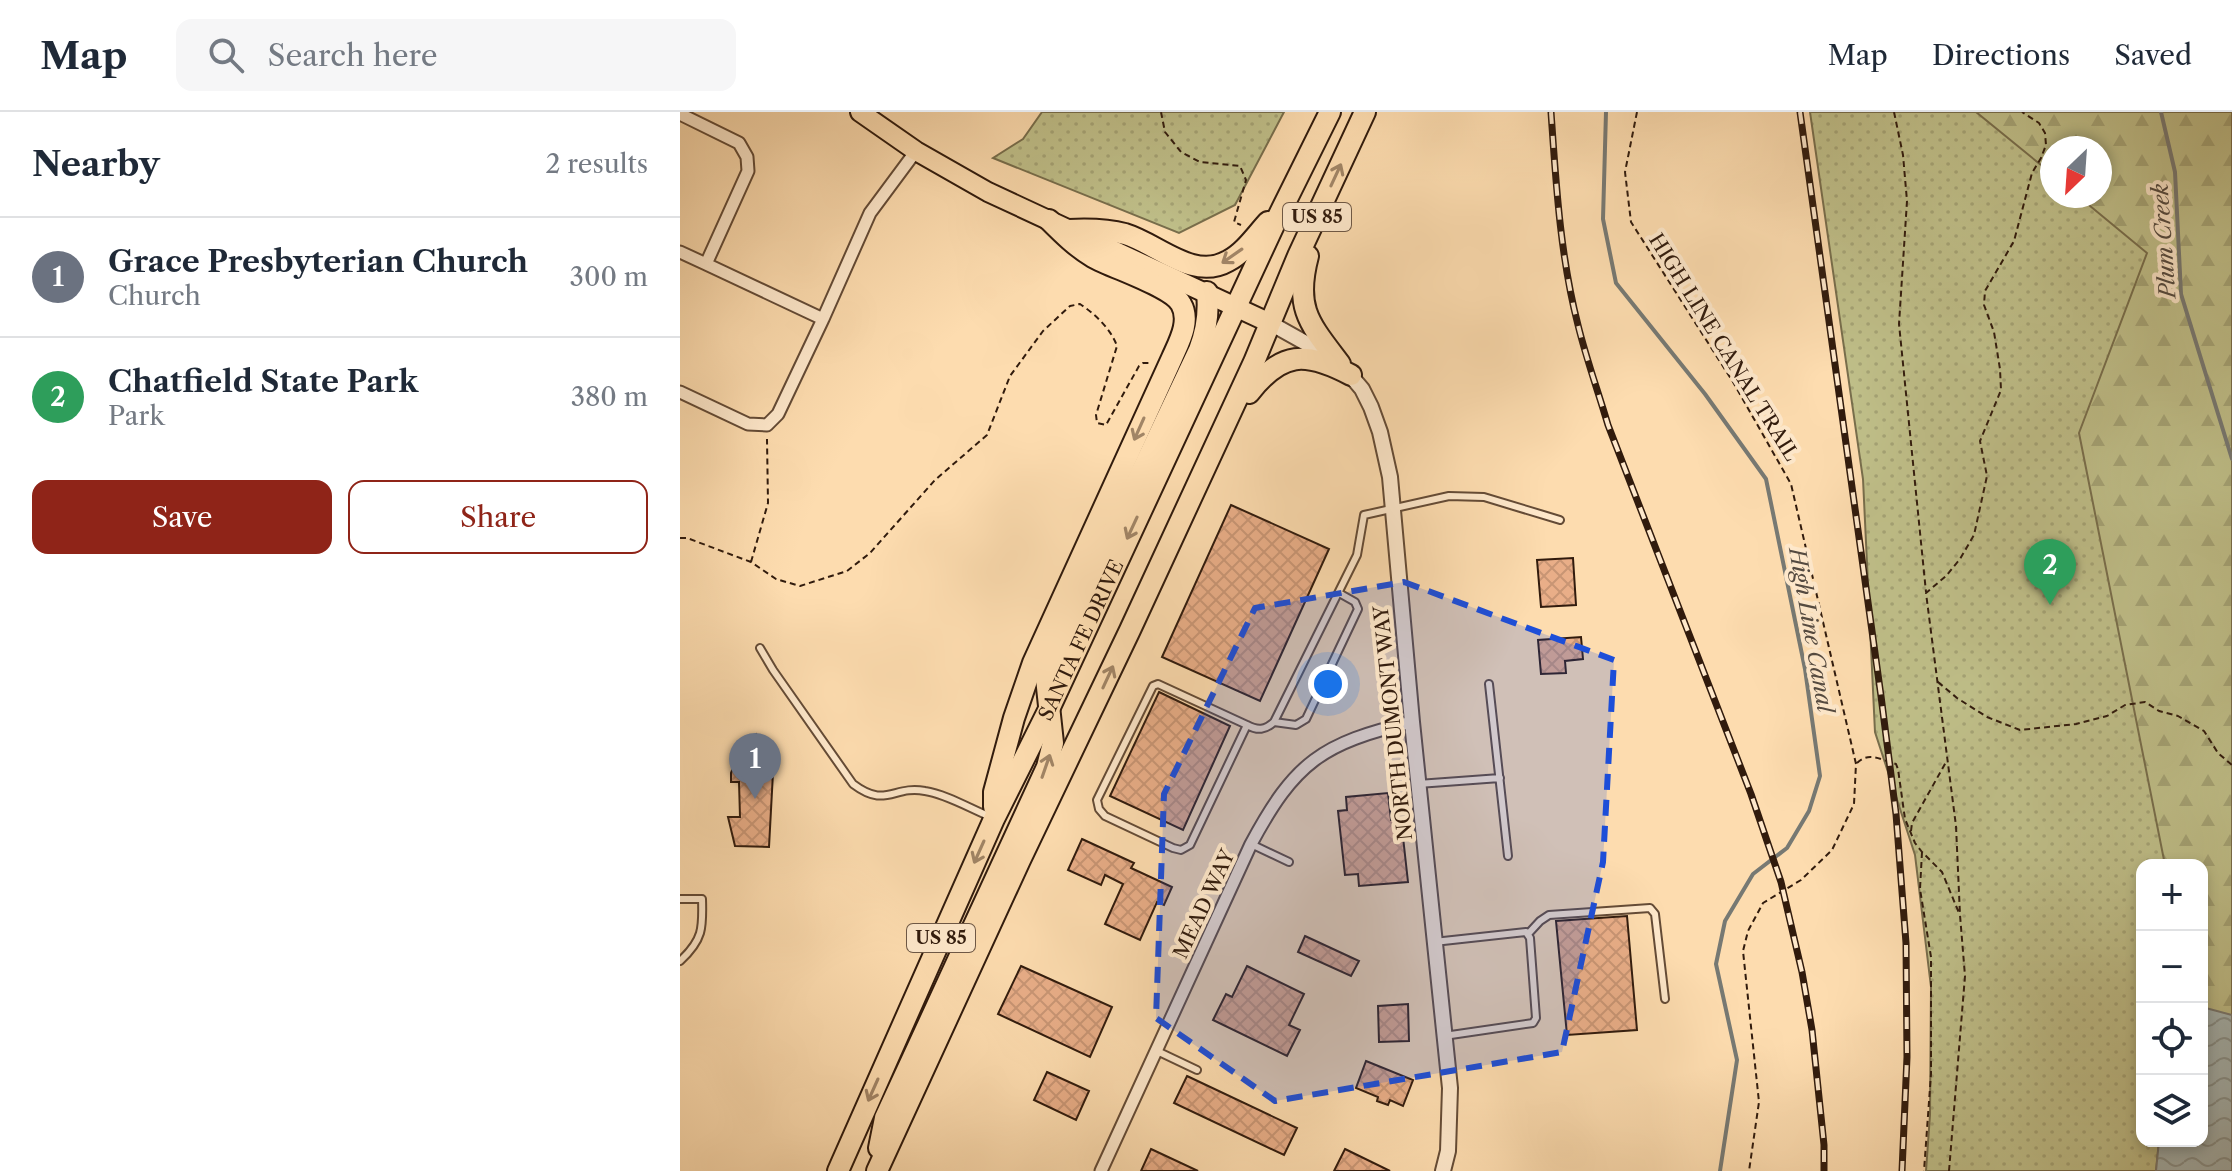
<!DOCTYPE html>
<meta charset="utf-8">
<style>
:root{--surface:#fff;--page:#f6f6f7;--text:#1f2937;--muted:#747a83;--line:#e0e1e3;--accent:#8f2418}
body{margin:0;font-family:"Libre Caslon Text",serif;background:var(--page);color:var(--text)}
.controls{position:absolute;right:24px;bottom:24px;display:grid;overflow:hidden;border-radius:16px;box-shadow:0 4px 12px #0003}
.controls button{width:72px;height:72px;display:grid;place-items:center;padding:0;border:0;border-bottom:2px solid var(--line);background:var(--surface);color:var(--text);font:40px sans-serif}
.compass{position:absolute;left:1360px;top:24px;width:72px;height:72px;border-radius:50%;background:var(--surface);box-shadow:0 4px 12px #0003;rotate:205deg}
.you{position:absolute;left:648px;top:572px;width:28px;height:28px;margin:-20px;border:6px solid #fff;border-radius:50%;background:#1a73e8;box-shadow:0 0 0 12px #1a73e833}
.badge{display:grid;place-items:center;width:52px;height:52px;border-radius:50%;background:var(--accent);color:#fff;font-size:26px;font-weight:700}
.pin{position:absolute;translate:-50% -66px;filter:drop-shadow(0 2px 4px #0008)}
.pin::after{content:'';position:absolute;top:42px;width:28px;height:24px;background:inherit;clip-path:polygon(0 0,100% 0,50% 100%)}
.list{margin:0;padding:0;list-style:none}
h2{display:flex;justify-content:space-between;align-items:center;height:104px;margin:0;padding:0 32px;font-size:34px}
h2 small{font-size:26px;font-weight:400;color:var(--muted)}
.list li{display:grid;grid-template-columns:52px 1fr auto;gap:24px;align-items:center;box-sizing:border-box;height:120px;padding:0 32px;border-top:2px solid var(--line)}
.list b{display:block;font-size:30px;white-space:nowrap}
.list p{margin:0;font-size:26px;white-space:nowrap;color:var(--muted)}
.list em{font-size:26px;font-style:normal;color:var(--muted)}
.actions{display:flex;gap:16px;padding:24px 32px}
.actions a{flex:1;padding:18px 0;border:2px solid var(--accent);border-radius:16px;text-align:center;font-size:28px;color:var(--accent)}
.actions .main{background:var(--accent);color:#fff}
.icon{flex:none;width:44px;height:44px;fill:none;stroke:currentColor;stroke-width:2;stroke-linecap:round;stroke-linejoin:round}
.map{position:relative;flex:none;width:1552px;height:1059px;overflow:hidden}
header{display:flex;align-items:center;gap:48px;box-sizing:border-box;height:112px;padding:0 40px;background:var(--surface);border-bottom:2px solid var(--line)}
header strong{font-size:38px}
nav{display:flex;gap:44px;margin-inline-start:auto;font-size:28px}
.search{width:560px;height:72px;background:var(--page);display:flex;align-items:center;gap:20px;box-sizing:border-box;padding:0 28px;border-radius:16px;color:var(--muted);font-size:30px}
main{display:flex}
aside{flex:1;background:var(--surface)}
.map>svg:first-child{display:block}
</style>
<header>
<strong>Map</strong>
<div class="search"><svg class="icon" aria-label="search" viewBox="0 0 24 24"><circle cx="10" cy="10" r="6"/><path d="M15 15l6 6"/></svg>Search here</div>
<nav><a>Map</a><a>Directions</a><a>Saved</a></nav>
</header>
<main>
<aside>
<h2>Nearby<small>2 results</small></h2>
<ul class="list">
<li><span class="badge" style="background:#6b7280">1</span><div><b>Grace Presbyterian Church</b><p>Church</p></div><em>300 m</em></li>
<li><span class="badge" style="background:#2e9e5b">2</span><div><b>Chatfield State Park</b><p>Park</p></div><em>380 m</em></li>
</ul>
<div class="actions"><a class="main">Save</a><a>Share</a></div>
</aside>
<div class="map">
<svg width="1552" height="1059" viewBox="0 0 1552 1059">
<defs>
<pattern id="grass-dots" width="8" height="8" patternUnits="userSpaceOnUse" patternTransform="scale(2)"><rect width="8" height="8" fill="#c0c08a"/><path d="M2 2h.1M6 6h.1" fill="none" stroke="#a5a476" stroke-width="1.8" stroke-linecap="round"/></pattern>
<pattern id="forest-firs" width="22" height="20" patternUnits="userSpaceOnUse" patternTransform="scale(2)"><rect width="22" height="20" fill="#c0c08a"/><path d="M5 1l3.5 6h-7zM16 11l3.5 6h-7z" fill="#a5a476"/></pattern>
<pattern id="water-waves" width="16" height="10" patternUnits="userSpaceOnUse" patternTransform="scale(2)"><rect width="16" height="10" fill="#a6b8b7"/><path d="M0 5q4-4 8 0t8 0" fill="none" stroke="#889593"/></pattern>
<pattern id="building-cross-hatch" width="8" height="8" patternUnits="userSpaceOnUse" patternTransform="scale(2)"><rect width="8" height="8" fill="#e9ae88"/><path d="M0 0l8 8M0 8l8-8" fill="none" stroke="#c89574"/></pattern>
</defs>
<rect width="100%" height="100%" fill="#fddcaf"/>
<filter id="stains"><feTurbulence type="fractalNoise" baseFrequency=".0025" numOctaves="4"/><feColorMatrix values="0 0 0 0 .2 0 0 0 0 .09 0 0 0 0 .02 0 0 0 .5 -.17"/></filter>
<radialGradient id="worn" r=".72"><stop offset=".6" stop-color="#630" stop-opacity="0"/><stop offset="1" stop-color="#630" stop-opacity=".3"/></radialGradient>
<!-- grass -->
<path fill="url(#grass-dots)" stroke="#786e4c" stroke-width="2" fill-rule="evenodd" d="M362,0H604L555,93L499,121L313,46L343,27Z
M1130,0H1552V1059H1246L1250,1003L1251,875L1235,743L1195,620L1183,367ZM1372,36H1420V84H1372ZM1462,753H1522V1029H1462Z"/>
<!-- forest -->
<path fill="url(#forest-firs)" stroke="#786e4c" stroke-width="2" d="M1296,0H1552V1059H1476L1479,1029H1522V753H1485L1399,321L1467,141L1398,84H1420V36H1372V62Z"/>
<!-- water -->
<path fill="url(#water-waves)" stroke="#777973" stroke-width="2" d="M1522,895L1552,903V1059H1476L1479,1029H1522Z"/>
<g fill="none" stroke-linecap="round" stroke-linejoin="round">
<!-- stream -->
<path stroke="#777973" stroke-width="4" d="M926,0L923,107L936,171L1025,282L1086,367L1125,557L1140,664L1129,699L1107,736L1073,762L1045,809L1036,852L1057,948L1040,1059
M1481,0L1495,60L1501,182L1552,347"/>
</g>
<!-- building -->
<path fill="url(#building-cross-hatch)" stroke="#311b0d" stroke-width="2" d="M551,393L649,437L580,589L482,545Z
M893,446L896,493L861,495L857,448Z
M901,525L903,547L885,549L886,561L861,562L858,528Z
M479,580L550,614L503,718L430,684Z
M76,622L94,642L89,735L55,734L48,705H60L59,670H51V661L60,638L69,627Z
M708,681L711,708L721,707L728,770L679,774L678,762L665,763L658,699L667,698L666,685Z
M402,727L454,751L451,756L492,775L484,793L477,790L460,828L425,812L443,772L425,763L421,773L388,758Z
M947,804L957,918L887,923L876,809Z
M625,824L679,849L671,864L618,840Z
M341,854L432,895L410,945L318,902Z
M567,854L624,882L609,913L620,918L607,944L533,908L546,882L552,885Z
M728,892L729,929L699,930L698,894Z
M686,949L733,968L723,994L710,988L708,993L697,989L698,985L676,976Z
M367,960L409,979L396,1008L354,988Z
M507,964L617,1016L604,1043L494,991Z
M471,1037L518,1059H461Z
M665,1037L710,1059H654Z"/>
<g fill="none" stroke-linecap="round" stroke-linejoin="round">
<defs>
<path id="service" d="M80,536L93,558L173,672C206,697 213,673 245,679C266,682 291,697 311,705
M809,572L828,744
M594,610L616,613L626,607L678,497L675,490L659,481
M567,613L510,733L501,738L493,736L425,704L419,697L417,688L473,574L478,572L567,613C578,619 585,618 594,610L677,443L684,403L769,384L804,385L880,408
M738,672L820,666
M571,732L609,750
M0,787H22C23,816 23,828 0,849
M848,822L860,809L869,803L970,796L975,802L985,887
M754,830L846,820L850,826L856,906L853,911L764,924
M477,939L517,958"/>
<path id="minor" d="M0,2L59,31L67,45L68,59L26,152L0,140
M26,152L143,207
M0,280L68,312L87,313L98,302L143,207L190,101L236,39
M421,1059L571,732C615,650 642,631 732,610"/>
<path id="tertiary" d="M590,211L649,244
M665,257L682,277L691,295L700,320L710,365L732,610L770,976L768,1039L763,1059"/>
<path id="primary" d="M180,0L236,39L308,80L590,211"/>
<g id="trunk">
<path d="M389,118C409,117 426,117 445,122C478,132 513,169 548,149C564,141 576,123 588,110"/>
<path d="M628,144C614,197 630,212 660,252"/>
<path d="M569,281C602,239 625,239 671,263"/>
<path d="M314,695V680L334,606L353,551L492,246C499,230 511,209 501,192C491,174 432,156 413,145C396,135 383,122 369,108"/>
<path d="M199,1036L205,1006L367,655L373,631L366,566L368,557L519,238C526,220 529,199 527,180"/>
<path id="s1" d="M158,1059L314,707L370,595L594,113L650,0"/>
<path d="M197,1059L340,748L450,518L574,250L618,144L685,0"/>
</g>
</defs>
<!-- service casing -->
<use href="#service" stroke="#644b36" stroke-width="10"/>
<!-- minor casing -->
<use href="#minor" stroke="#644b36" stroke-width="15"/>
<!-- tertiary casing -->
<use href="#tertiary" stroke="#644b36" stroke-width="18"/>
<!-- primary casing -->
<use href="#primary" stroke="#311b0d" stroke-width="22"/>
<!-- trunk casing -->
<use href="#trunk" stroke="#311b0d" stroke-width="24"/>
<!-- path -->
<path stroke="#311b0d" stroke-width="2" stroke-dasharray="6 4" stroke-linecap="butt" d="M481,0L485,20L501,40L520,50L560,54L566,68L554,110L561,113
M957,0L945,60L951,110L1053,270L1111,372L1176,652L1174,692L1152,738L1121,768L1083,791L1068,819L1063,839L1079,990L1069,1059
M1214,0L1223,43L1227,89L1219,212L1246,480
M0,426H7L71,450L96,467L120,474L167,459L190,441L255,368L307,323L330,264L363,219L390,194L400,192C415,202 431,217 437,234L416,303L417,311L426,313L459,254L463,251H471
M71,450L88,391L87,327
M1258,570L1277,586L1307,605L1340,618L1396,612L1427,604L1445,593L1465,590L1479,599L1498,604L1524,619L1538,641L1552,653
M1177,651C1189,639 1201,648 1216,652L1218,657L1225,707L1235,731L1242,740L1262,760L1279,801
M1231,719L1232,711L1266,650
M1242,740L1240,777L1251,845V962L1244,1059
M1269,1059L1285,864L1280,803L1276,714L1246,481L1266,464L1280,447L1294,423L1307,364L1300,329L1321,278L1320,257L1314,220L1304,193L1305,179L1334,129L1352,61L1361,46L1366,33L1365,21L1359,11L1342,0"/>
<!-- service -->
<use href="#service" stroke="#fee8cb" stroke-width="6"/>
<!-- minor -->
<use href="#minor" stroke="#fee8cb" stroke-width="11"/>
<!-- tertiary -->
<use href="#tertiary" stroke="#fee8cb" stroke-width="14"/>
<!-- primary -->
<use href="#primary" stroke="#fddcaf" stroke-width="18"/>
<!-- trunk -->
<use href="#trunk" stroke="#fddcaf" stroke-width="20"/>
<defs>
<path id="rail" d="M871,0C876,71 880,143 898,213C906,246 918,279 928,313L1071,682L1101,770L1122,860L1132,918L1144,1033V1059
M1120,0L1201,584L1216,702L1226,831L1227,945L1222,1059"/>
</defs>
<!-- rail casing -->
<use href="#rail" stroke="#311b0d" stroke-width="7"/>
<!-- rail -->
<use href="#rail" stroke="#fee8cb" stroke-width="4" stroke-dasharray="12" stroke-linecap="butt"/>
</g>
<!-- one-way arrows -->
<defs><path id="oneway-shaft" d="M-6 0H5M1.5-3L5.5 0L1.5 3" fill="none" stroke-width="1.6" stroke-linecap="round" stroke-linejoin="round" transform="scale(2)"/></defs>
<g stroke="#a18566">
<use href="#oneway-shaft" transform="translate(656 63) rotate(-65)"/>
<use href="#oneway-shaft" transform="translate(552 144) rotate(145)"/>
<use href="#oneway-shaft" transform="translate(459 317) rotate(114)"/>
<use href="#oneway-shaft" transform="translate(452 416) rotate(115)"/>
<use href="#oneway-shaft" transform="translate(428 565) rotate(-65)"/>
<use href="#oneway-shaft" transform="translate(366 654) rotate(-71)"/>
<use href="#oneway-shaft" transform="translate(299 740) rotate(114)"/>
<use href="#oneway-shaft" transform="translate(193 978) rotate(114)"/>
</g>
<!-- marked area -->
<path fill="#1d4ed8" fill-opacity="0.2" stroke="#1d4ed8" stroke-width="6" stroke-dasharray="16 10" stroke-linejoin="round" d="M724,470L934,548L923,750L882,940L595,989L476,906L484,682L575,496Z"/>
<g text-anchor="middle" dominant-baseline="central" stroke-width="8" stroke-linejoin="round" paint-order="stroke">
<!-- shield labels -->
<g fill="#fee8cb" stroke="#6e5846" stroke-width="2">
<rect x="603" y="91" width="68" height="28" rx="6"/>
<rect x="227" y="812" width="68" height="28" rx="6"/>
</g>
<g font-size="18" font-weight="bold" fill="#311b0d">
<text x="637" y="105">US 85</text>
<text x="261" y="826">US 85</text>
</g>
<!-- street labels -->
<g font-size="20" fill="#311b0d" stroke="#fee8cb">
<text transform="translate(1044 235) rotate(58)">HIGH LINE CANAL TRAIL</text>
<text stroke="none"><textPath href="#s1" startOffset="584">SANTA FE DRIVE</textPath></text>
<text transform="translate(713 611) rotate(-96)">NORTH DUMONT WAY</text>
<text transform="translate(524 792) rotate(-65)">MEAD WAY</text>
</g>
<!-- water labels -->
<g font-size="22" font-style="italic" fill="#544a40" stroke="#fee8cb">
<text transform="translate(1484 129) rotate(-94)">Plum Creek</text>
<text transform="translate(1131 518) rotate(80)">High Line Canal</text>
</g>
</g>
<rect width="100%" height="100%" filter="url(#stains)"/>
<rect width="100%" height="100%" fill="url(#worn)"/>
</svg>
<div class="controls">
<button>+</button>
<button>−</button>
<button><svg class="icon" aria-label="locate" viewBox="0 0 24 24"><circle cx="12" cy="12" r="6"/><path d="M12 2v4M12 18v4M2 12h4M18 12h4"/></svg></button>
<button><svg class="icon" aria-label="layers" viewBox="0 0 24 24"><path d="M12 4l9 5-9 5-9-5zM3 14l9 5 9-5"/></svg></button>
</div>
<svg class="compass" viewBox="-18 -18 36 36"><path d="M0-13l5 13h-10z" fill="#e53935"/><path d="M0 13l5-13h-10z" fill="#747a83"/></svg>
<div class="you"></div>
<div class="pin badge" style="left:75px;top:687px;background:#6b7280">1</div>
<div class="pin badge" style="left:1370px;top:493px;background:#2e9e5b">2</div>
</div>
</main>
